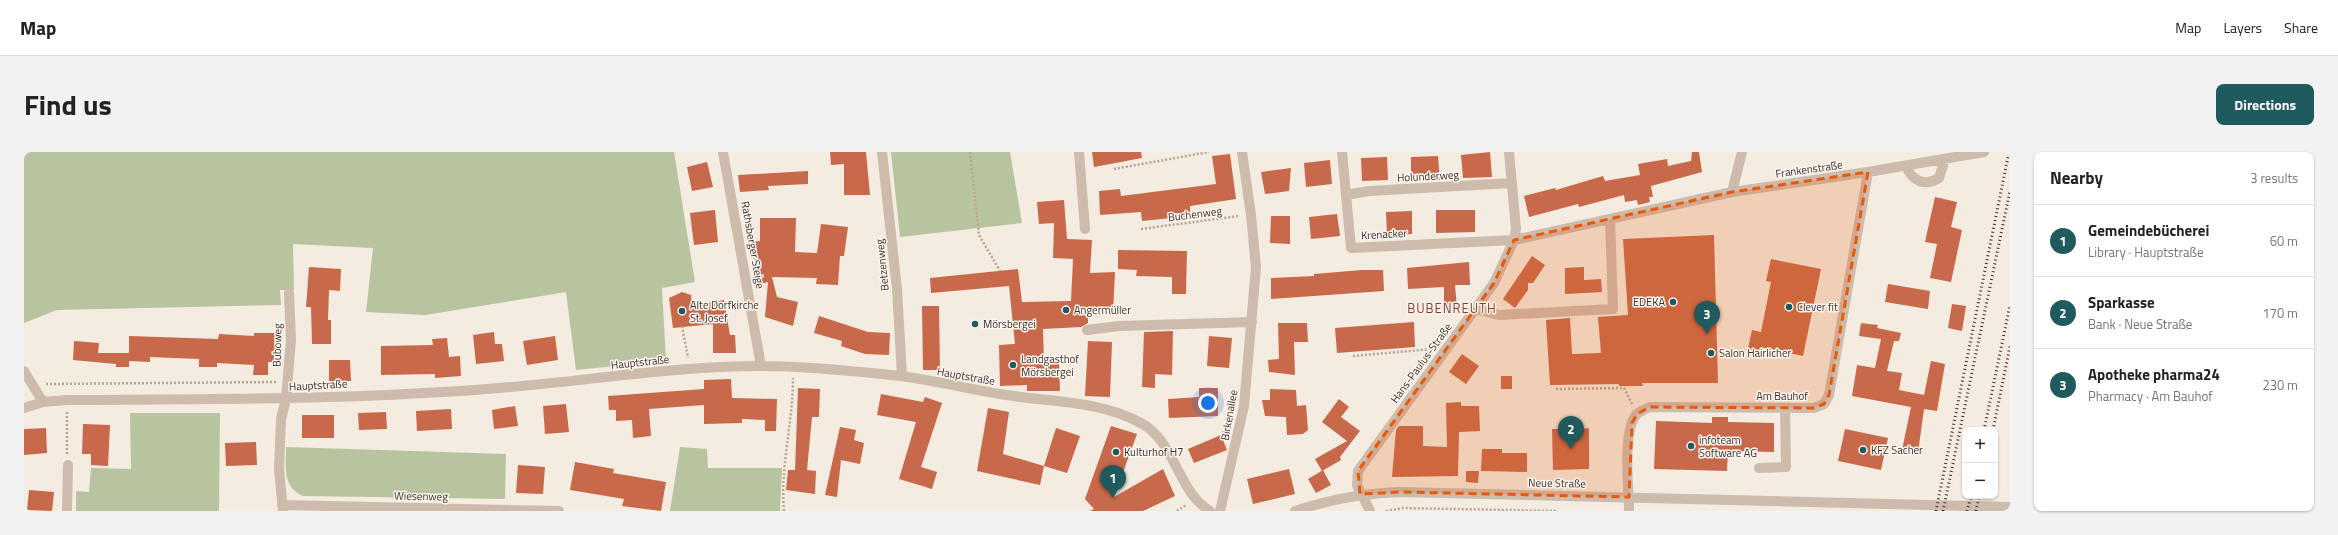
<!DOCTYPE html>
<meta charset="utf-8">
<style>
:root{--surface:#fff;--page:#f2f2f2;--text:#222;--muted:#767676;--line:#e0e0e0;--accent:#1f5a5e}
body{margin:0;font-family:"Titillium Web",sans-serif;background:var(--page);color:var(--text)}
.controls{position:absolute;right:12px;bottom:12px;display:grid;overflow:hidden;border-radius:8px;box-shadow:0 1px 3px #0004}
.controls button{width:36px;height:36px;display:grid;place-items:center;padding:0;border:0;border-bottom:1px solid var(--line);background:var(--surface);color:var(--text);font:20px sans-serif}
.you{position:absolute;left:1184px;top:251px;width:14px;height:14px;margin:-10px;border:3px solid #fff;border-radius:50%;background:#1a73e8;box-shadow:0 0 0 6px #1a73e833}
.badge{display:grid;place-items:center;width:26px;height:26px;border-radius:50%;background:var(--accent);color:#fff;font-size:13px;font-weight:700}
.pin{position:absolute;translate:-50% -33px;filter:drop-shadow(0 1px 2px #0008)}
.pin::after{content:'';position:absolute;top:21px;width:14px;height:12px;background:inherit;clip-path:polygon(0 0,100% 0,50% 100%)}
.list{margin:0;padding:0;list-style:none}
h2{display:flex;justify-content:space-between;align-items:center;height:52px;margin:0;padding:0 16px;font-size:17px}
h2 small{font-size:13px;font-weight:400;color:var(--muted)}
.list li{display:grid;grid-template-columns:26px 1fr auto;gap:12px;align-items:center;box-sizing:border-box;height:72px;padding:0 16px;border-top:1px solid var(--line)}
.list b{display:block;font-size:15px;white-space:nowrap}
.list p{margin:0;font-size:13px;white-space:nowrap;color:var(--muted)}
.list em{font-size:13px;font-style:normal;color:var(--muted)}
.map{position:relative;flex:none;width:1986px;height:359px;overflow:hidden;border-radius:8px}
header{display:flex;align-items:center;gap:24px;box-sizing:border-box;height:56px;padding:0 20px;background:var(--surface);border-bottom:1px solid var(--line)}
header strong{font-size:19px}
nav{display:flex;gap:22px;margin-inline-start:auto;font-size:14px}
.intro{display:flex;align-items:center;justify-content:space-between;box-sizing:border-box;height:96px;padding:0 24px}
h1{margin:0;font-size:28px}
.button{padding:10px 18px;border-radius:8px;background:var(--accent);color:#fff;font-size:14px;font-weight:700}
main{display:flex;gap:24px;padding:0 24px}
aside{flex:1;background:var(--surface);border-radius:8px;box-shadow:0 1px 3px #0004}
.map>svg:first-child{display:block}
</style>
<header>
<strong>Map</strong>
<nav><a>Map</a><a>Layers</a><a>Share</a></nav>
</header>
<div class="intro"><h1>Find us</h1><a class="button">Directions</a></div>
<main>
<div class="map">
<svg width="1986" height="359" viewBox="0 0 1986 359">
<rect width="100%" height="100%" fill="#f4ebe1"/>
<!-- green -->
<path fill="#b8c4a0" d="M0,0H650L671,130L638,136L642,209L552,218L542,140L401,163L342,160L349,96L269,92L270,138H256L257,153L33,158L0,171Z
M867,0H986L998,71L876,85Z
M106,261H196L195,359H52V339L65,340L67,316L107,317Z
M262,295L482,302L481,347L279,344C258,335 262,315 262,295Z
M656,295L683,297L684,316H758L756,359H646Z"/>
<!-- building -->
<path fill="#c8694b" d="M806,0H842L846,43H820V12L807,13Z
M1068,0H1117L1118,6L1070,15Z
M1466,0L1468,25L1439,26L1437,3Z
M1668,0H1675L1678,20L1627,34L1629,45H1625L1626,50L1614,53L1613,48L1601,50L1600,43L1555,55L1554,52L1505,65L1500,44L1531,36L1532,38L1579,24L1581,29L1616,23L1614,12L1643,7L1644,14L1667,9Z
M1206,2L1212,47L1166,54V64L1128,68L1118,69L1117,60L1076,63L1075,39L1096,37L1097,44L1192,32L1188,4Z
M1414,4L1416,28L1387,29V5Z
M1363,5L1364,28L1338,29L1337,6Z
M1306,8L1308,32L1282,35L1280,11Z
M683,10L689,35L668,39L663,15Z
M1267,16L1265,39L1241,42L1237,20Z
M784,19V32L744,34L745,38L716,40L714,23Z
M1911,45L1933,50L1927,75L1938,78L1927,130L1906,126L1913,92L1901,90Z
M1040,48L1043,87L1068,88L1066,121L1091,120L1089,162L1064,164V171L1057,175L1019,177L1020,211H1035L1036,239H1003V233L976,234L975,193L991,192L985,134L907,141L906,126L994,117L998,150L1047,149L1049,107L1029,106L1030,71L1015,72L1013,50Z
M691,58L694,90L670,93L666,61Z
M1412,58H1451V80L1412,81Z
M1388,59V82L1363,83L1362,60Z
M1313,62L1316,84L1287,87L1285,65Z
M1247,64H1266V92L1246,91Z
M736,66H772L771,100L793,101L797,72L824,75L820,104H816L814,133L792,132L793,126L748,125L753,145L774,150L769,174L741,165L744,130L736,132L730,104H726L725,90L736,89Z
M1690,83L1694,231H1618L1619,234H1595V232L1526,233L1522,168L1546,166L1548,202L1577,201L1574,165L1604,163L1599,87Z
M1094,98L1163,99L1162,142H1148V125L1112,124L1113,118L1094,117Z
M1508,104L1521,113L1509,131H1504V138L1491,156L1479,147Z
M1747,107L1797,117L1779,204L1737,195L1735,203L1723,201L1728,178L1737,180L1747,130L1742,129Z
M1445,110L1446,133H1431L1433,156L1420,157V135L1384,137L1383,116Z
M285,115L317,117L316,139L305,138L304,168H307V192H288L287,155H282Z
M1560,115V128L1577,127L1578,140L1541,142V116Z
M1338,118H1359L1360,139L1247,147V126L1290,124V122Z
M1864,132L1906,139L1904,157L1861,150Z
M658,140L667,143L668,154L700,148L706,183H711L712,201H689V172L649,176L645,146Z
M1928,152L1942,154L1938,179L1924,176Z
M898,154H915L916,218H899Z
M795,164L844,180L866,181L865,203L841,202L817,194L818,189L790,181Z
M1390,170L1391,195L1313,201L1311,176Z
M1254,171H1283L1284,190H1270L1271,223L1245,220L1244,208L1255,207Z
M1837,171L1854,173L1853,176L1877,181L1875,189H1870L1863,219L1878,221L1875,238L1900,243L1907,209L1921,212L1913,259L1900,257L1894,301L1878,298L1887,255L1828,244L1833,213L1851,216L1857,187L1835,184Z
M1149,179L1148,223L1131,222V236L1118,235L1120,180Z
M470,180L471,192H478L480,209L452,212L449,183Z
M230,181H251V210H244V223H229L230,213L193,211V215H175V207L126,205V210L105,209V215H92V212L49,208L50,189L75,191L74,201H105V184L194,187L195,182L230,184Z
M531,184L534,208L503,213L499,189Z
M1185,184L1208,186L1205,216L1183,214Z
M423,186L425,205L436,204L437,224L411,226V222L357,223V194L409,193L408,187Z
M1064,189L1088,190L1086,245L1061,244Z
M1438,202L1455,214L1442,232L1425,220Z
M305,208H326L327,229H305Z
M1477,224H1488V237H1477Z
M707,227L708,246L753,247L752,279H741V268L718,267V271L680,272V253L625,257L627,284L609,286L608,268L592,269V258H585L584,244L680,237V228Z
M774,236L796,237L795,265H788L783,318L792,319L791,342L762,338L764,318H771Z
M1175,236H1194V264L1145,266L1144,247L1175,245Z
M1246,237L1272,238L1273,254L1282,253L1284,278L1279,282L1263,283L1262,265L1241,264L1238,248H1246Z
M857,242L899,250L901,245L918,251L897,315L913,320L908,337L875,327L892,270L853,263Z
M1315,247L1325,255L1317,265L1336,279L1316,305L1317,308L1298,319L1291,307L1323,289L1298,270Z
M1437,250V254H1455L1456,279L1435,280L1434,324L1368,325L1372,278L1375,274H1399V294L1423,295L1422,251Z
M542,252L545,280L521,282L519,254Z
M491,254L494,274L470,277L468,258Z
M964,256L985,260L979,302L1020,314L1016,333L953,319Z
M427,257L428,277L393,279L392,259Z
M362,260L363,277L335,278L334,261Z
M278,263H310V286H278Z
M1688,265H1704V270L1750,271V300L1704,299L1703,319L1630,317L1632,269L1688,271Z
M1541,270H1557V277L1565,276V317L1529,318L1528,277H1541Z
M59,272L86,273L84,314L67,313V302H58Z
M1087,274L1113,282L1090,345L1139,317L1151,344L1119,359H1066L1070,357L1061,347Z
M816,275L832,278L830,288L840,291L836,312L817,308L813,345L801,343Z
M22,276L23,301L0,303V277Z
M1032,276L1056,284L1043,321L1020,314Z
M1821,277L1864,286L1857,318L1814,309Z
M1197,283L1203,298L1170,311L1164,297Z
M232,290L233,313L202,314L201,291Z
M1458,297H1478V301H1503V320L1457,319Z
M551,310L590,317L589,321L642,330L637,359L598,354L600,347L546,338Z
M494,313L521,315L519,342L492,341Z
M1265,317L1271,342L1229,352L1223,327Z
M1299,318L1307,333L1292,341L1284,327Z
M1442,319H1455L1454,331L1442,330Z
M5,338L30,340L28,359L3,358Z"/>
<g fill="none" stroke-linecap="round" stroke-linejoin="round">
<!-- path -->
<path stroke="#b9a596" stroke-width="2.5" stroke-dasharray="2 2" stroke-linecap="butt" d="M946,0L955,83L976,119
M1090,17L1185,0
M1117,77L1215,64
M658,174L664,206
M1329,204L1408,197
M22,232L253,230
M1532,237L1600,236L1608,252
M43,260V303
M760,359C756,315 769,271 769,226
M1153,359L1162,353
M1362,359L1379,356L1534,359"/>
<!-- minor -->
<path stroke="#cdbbac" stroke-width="10" d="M699,0L737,214
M858,0L873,137L878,224
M1055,0L1061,77
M1318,0L1327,96L1490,88L1708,40L1844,20L1960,0
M1882,14C1888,29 1901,35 1915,26L1921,7
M1708,40L1718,0
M1322,43L1345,39L1488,31
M1451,157L1475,163L1589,157L1586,67
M1063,178L1095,174L1228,170
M0,219L19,250
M0,256L19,250L43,248C187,247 331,248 475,236C562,229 650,214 738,214C784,214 831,219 876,224C910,228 943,237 976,242C1022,250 1075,248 1117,271C1152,290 1153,339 1186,359
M1735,316L1762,315L1761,256
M258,353L535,359
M43,359L44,313
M259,359L255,317L257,267L262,247L267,188L265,141
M1196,359L1220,254L1232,115L1227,63L1218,0
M1271,359C1307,347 1339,341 1377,340L1986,355
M1346,359L1333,333L1334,319L1470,131L1490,88L1492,77L1485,0
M1605,359C1605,336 1598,281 1612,263C1615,259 1622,257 1626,255L1790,256L1800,252L1805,243L1844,20"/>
<!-- rail -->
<path stroke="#3b302b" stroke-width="3" stroke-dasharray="1 3" stroke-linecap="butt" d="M1960,278L1986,153
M1969,278L1986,194
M1912,359L1985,0
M1919,359L1986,39
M1943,359L1947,344
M1952,359L1955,344"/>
</g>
<!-- marked area -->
<path fill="#e8590c" fill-opacity="0.2" stroke="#e8590c" stroke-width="3" stroke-dasharray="8 5" stroke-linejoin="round" d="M1844,20L1805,243L1800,252L1790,256L1626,255L1613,262L1608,271L1605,345L1377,340L1336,342L1334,319L1470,131L1490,88L1708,40Z"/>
<!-- markers -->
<g fill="#1f5a5e" stroke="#fbf5ee" stroke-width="1.5">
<circle cx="1649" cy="150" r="4"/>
<circle cx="1765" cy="155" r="4"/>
<circle cx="1042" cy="158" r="4"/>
<circle cx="658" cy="159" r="4"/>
<circle cx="951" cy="172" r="4"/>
<circle cx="1687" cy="201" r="4"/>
<circle cx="989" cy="213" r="4"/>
<circle cx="1667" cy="294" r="4"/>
<circle cx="1839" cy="298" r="4"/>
<circle cx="1092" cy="300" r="4"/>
</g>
<g text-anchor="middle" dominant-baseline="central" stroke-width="3" stroke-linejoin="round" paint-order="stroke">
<!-- street labels -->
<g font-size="11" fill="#3b302b" stroke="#fbf5ee">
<text transform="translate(1785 17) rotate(-8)">Frankenstraße</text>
<text transform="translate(1404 24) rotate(-3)">Holunderweg</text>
<text transform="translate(1171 62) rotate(-7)">Buchenweg</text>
<text transform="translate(1360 82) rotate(-3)">Krenacker</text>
<text transform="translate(729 93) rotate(80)">Rathsberger Steige</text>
<text transform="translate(858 113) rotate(-96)">Betzenweg</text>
<text transform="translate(253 193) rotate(-89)">Buboweg</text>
<text transform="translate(616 210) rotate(-6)">Hauptstraße</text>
<text transform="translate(1397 211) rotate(-54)">Hans-Paulus-Straße</text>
<text transform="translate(942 224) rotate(10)">Hauptstraße</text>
<text transform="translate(294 233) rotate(-3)">Hauptstraße</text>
<text x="1758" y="244">Am Bauhof</text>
<text transform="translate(1205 263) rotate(-80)">Birkenallee</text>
<text transform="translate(1533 331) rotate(1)">Neue Straße</text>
<text transform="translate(397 344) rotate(1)">Wiesenweg</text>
</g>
<!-- poi labels -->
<g font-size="11" fill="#3b302b" stroke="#fbf5ee" text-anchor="start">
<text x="1641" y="150" text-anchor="end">EDEKA</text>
<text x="666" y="153">Alte Dorfkirche<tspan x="666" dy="13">St. Josef</tspan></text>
<text x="1773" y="155">Clever fit</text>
<text x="1050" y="158">Angermüller</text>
<text x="959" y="172">Mörsbergei</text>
<text x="1695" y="201">Salon Hairlicher</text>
<text x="997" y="207">Landgasthof<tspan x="997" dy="13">Mörsbergei</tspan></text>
<text x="1675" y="288">infoteam<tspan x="1675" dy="13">Software AG</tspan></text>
<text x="1847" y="298">KFZ Sacher</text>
<text x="1100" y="300">Kulturhof H7</text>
</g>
<!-- quarter labels -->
<g font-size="13" letter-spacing="1" fill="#8c3b22" stroke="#fbf5ee">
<text x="1428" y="156">BUBENREUTH</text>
</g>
</g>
</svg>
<div class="controls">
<button>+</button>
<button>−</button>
</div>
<div class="you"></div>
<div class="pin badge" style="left:1089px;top:346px">1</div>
<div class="pin badge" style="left:1547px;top:297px">2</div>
<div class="pin badge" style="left:1683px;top:182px">3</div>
</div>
<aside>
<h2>Nearby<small>3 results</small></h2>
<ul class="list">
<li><span class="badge">1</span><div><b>Gemeindebücherei</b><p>Library · Hauptstraße</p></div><em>60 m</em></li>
<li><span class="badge">2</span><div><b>Sparkasse</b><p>Bank · Neue Straße</p></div><em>170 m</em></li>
<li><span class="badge">3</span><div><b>Apotheke pharma24</b><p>Pharmacy · Am Bauhof</p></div><em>230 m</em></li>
</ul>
</aside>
</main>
